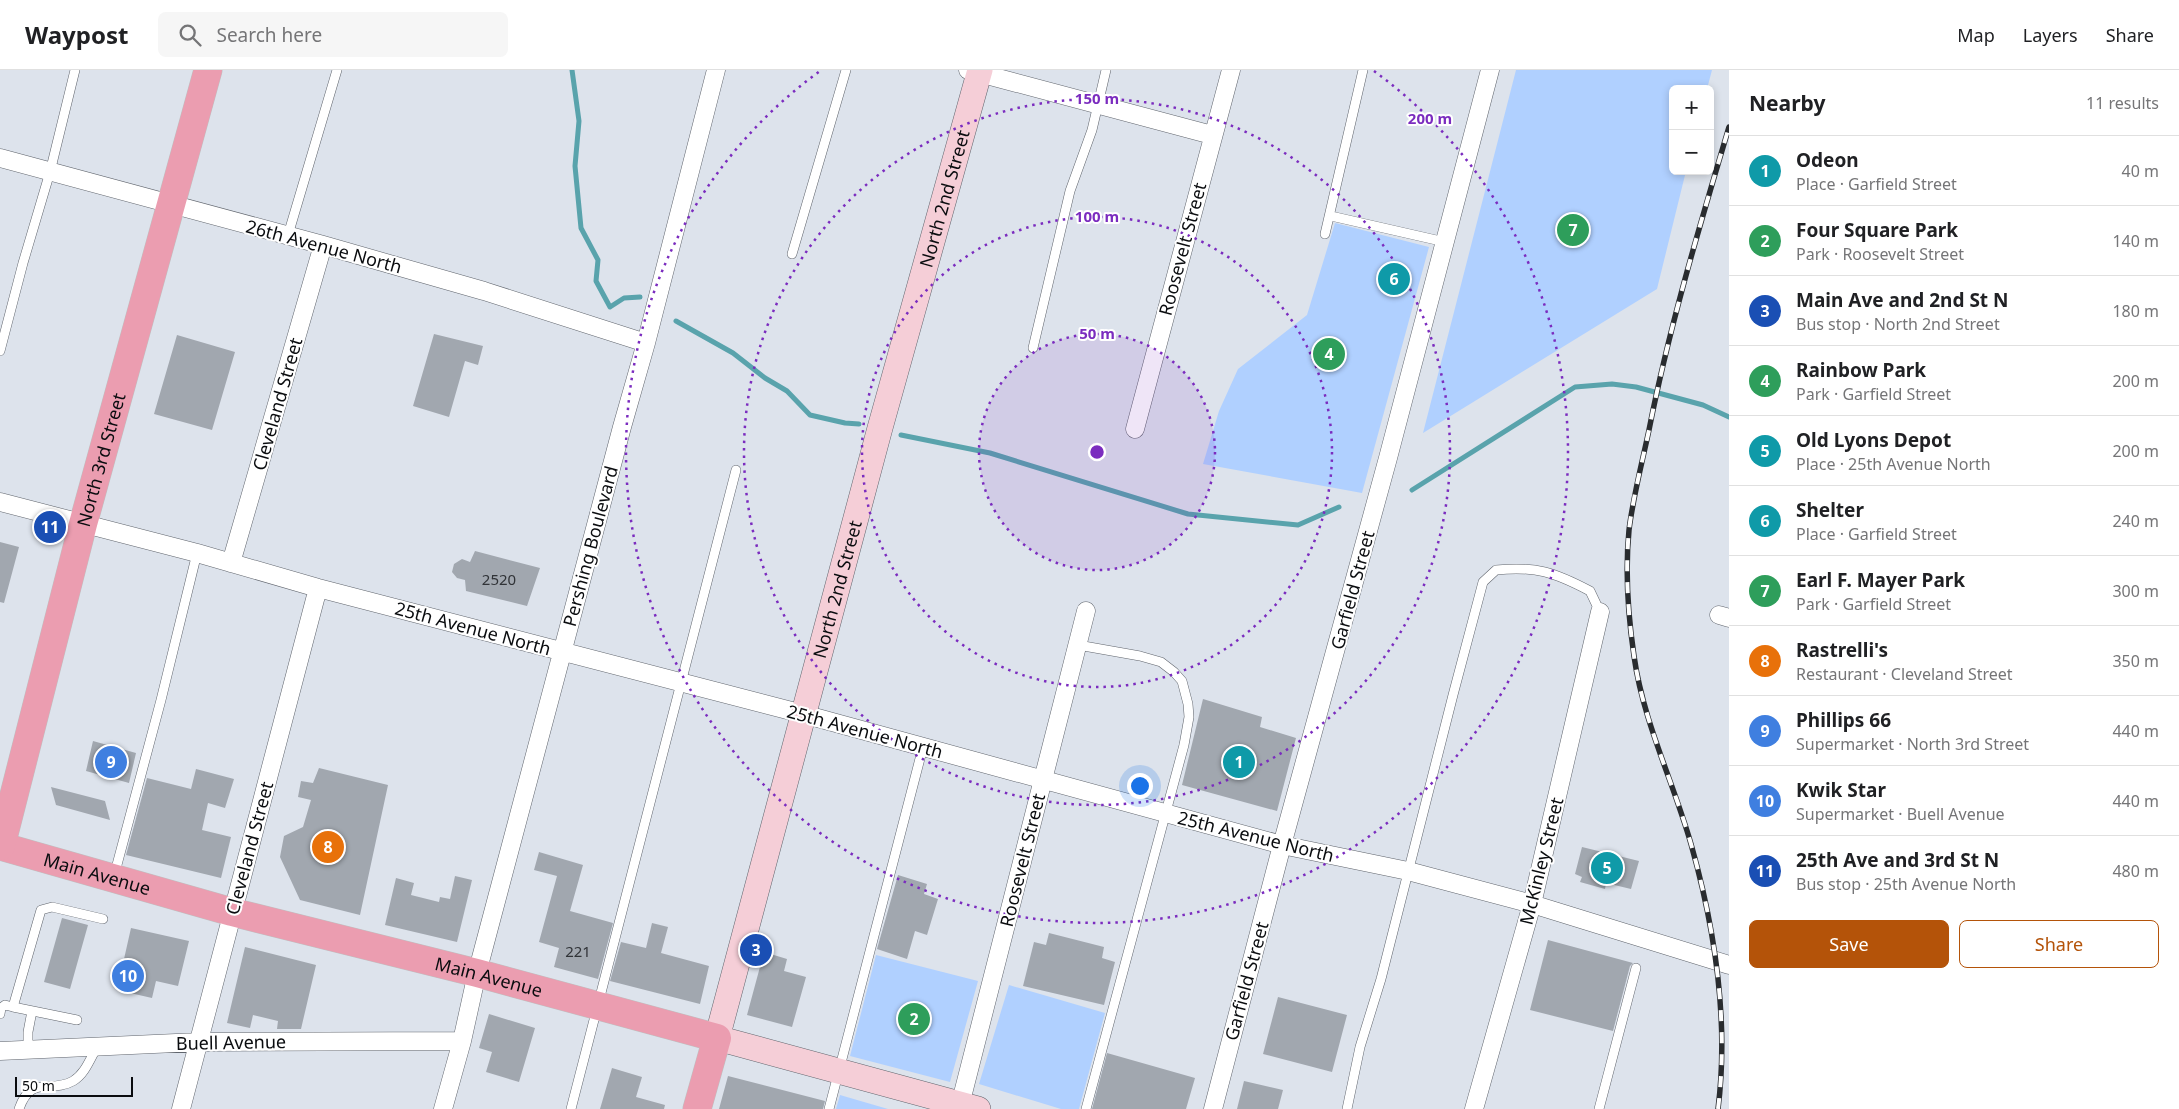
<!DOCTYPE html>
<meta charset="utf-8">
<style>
:root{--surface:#fff;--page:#f6f6f6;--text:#202124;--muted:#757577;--line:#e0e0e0;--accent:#b45309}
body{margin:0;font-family:"Noto Sans",sans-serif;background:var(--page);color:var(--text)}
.controls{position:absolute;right:15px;top:15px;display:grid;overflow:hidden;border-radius:8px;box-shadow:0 2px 8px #0003}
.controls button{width:45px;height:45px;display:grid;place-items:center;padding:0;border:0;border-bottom:1px solid var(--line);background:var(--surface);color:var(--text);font:25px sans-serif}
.scale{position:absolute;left:15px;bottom:12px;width:118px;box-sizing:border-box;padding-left:5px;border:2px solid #0a0c0f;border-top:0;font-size:14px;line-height:18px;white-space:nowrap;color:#0a0c0f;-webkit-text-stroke:4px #fff;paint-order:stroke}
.you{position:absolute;left:1139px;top:715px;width:18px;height:18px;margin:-12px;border:4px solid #fff;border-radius:50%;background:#1a73e8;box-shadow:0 0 0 8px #1a73e833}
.badge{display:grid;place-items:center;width:32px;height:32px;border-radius:50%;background:var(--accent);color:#fff;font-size:16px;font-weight:700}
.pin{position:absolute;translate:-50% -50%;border:2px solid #fff;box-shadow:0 1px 5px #0006}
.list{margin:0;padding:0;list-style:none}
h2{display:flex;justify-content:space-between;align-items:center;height:65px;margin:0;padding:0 20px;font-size:21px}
h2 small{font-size:16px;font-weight:400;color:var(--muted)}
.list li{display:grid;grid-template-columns:32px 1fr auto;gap:15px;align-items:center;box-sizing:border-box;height:70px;padding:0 20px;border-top:1px solid var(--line)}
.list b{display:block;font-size:19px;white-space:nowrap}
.list p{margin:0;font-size:16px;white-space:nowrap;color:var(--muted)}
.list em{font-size:16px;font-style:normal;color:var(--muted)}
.actions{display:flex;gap:10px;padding:15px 20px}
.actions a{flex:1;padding:11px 0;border:1px solid var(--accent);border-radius:8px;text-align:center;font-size:18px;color:var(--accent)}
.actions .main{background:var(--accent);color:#fff}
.icon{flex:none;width:28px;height:28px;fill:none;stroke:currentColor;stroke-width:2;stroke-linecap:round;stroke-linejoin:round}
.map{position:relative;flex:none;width:1729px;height:1039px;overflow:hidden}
header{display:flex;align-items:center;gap:30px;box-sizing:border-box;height:70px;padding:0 25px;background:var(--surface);border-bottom:1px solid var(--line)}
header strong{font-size:24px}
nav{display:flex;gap:28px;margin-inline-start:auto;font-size:18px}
.search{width:350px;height:45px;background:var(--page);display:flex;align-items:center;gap:12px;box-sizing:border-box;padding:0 18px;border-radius:8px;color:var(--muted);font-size:19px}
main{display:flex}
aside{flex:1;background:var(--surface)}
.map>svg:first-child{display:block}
</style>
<header>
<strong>Waypost</strong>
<div class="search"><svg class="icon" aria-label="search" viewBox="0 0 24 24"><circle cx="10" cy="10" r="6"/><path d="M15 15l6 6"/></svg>Search here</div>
<nav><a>Map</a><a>Layers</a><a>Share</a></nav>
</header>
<main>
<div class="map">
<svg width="1729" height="1039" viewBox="0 0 1729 1039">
<rect width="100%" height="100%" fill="#dde3ec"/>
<!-- green -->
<path fill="#b0d0ff" d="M1516,0H1712L1707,19H1673V101H1686L1657,219L1423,363Z
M1335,153L1429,177L1362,423L1203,394L1219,341L1238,299L1307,245Z
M876,885L978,911L950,1012L850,986Z
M1009,915L1105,943L1079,1039H1061L979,1014Z
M840,1025L888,1039H836Z"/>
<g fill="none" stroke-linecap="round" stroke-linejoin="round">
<!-- stream -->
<path stroke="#59a3ac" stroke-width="5" d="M572,0L579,51L575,96L581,158L598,190L596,211L610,237L624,228L640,227
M676,251L733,283L765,308L787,321L810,345L845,353L859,354
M901,365L990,383L1188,444L1298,455L1339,437
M1412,420L1575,317L1612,314L1636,317L1703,335L1729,347"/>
</g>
<!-- building -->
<path fill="#a1a7af" d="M1389,200L1404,202L1396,220L1384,215Z
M434,264L483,276L478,295L465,291L449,347L413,336Z
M177,265L235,282L212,360L154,344Z
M0,472L19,477L4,533L0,532Z
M475,481L540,498L527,536L466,521L465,510L457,508L452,502L454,494L462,489L470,492Z
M1203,629L1262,647L1260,657L1296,668L1277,741L1182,715Z
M93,671L136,683L129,713L86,701Z
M319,698L388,715L360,845L300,830L280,787L284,766L303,757L311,730L298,727L301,711L313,713Z
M196,699L234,709L225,738L208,733L202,760L231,767L221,808L126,785L147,708L191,719Z
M51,717L105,731L110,750L56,735Z
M1582,777L1639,791L1631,819L1606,813L1605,819L1580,812L1582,807L1575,804Z
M539,782L583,795L570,841L613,853L598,909L554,897L559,878L539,872L557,806L534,800Z
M898,805L927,814L924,824L938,829L927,865L915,861L907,889L877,879Z
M455,806L472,810L457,872L385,855L396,808L414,813L411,825L439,832L440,827L450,829Z
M62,848L88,855L70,919L44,912Z
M652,853L668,857L661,883L709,896L700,934L610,911L621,872L646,878Z
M131,858L189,871L178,916L156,911L152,928L117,920Z
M1049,863L1104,877L1102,888L1115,892L1104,935L1023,916L1034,872L1046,875Z
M1548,870L1633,893L1630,896L1613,961L1530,940Z
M245,877L316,895L301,959H277L278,951L253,945L250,958L227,953Z
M764,882L787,889L784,901L806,907L792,957L747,945Z
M1278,927L1347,945L1332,1002L1263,984Z
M489,944L535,958L519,1012L486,1002L492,982L479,978Z
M1107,983L1195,1008L1186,1039H1092Z
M612,998L642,1007L636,1027L665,1035L664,1039H600Z
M728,1006L825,1031L823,1039H719Z
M1244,1011L1283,1020L1278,1039H1237Z"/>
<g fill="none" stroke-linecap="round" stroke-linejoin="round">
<defs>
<path id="lane" d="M1331,146L1445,172
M1325,164L1363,0
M288,165L337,0
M792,184L846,0
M1033,278L1070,121L1092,60L1106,0
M0,281L23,193L50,102L75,0
M1078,575L1140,586L1161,592L1174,602L1182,611L1188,634L1189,647L1184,675L1086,1039
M114,806L161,630L197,483
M0,944L1,938L5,935L13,937
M77,950L13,937L41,840L52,837L103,849
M28,980V962L32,941
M19,1039C31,1004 50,1024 73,1011C85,1004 90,989 97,977
M571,1039L736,400
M829,1039L923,677
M1347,1039L1360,977L1381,909L1453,625L1483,512L1496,500C1536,496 1554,502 1590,521L1600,542
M1599,1039L1636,898"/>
<path id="street" d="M968,0L1212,65
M0,88L323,175L484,221L646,273
M1135,359L1231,0
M0,432L197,483L318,518L803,644L1282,775L1408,801L1532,834L1729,895
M231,493L323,175
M1719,545L1729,548
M0,981L198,972L462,971
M181,1039L318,518
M443,1039L462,971L477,903L622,357L646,273L716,0
M959,1039L1086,541
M1213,1039L1282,775L1388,388L1490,0
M1474,1039L1532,834L1600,542"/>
<g id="secondary">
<path id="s1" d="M978,1039L717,968L880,358L980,0"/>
</g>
<g id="primary">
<path id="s2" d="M0,776L232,842L477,903L717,968L697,1039"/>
<path id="s3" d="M1,776L83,454L208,0"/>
</g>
</defs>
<!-- lane casing -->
<use href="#lane" stroke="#60656d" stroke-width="10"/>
<!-- street casing -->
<use href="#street" stroke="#60656d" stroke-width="19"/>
<!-- secondary casing -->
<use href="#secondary" stroke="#60656d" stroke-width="26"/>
<!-- primary casing -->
<use href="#primary" stroke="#bfc0c1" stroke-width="29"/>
<!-- lane -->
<use href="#lane" stroke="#fff" stroke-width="9"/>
<!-- street -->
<use href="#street" stroke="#fff" stroke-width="18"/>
<!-- secondary -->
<use href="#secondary" stroke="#f5ced7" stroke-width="25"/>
<!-- primary -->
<use href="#primary" stroke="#eb9db0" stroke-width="28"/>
<defs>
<path id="rail" d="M1718,1039C1729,951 1715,859 1691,774C1673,711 1643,651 1634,586C1628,545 1625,501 1629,460C1633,427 1642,393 1649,360C1669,258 1699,158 1729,57"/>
</defs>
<!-- rail casing -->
<use href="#rail" stroke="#292c2f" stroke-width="5.5"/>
<!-- rail -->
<use href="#rail" stroke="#fff" stroke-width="4" stroke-dasharray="11" stroke-linecap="butt"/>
</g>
<!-- distance rings -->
<circle cx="1097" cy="382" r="118" fill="#7b2cbf" fill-opacity=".12"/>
<g fill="none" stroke="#7b2cbf" stroke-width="2.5" stroke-dasharray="2.5 5">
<circle cx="1097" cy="382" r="118"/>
<circle cx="1097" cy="382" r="235"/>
<circle cx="1097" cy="382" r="353"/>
<path d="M1374 1A471 471 0 1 1 820 1"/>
</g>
<g text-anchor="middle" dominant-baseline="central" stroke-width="4" stroke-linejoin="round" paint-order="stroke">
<!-- number labels -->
<g font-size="15" fill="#303337">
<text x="499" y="509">2520</text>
<text x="578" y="881">221</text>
</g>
<!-- street labels -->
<g font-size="18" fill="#0a0c0f" stroke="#fff">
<text stroke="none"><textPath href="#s1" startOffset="1140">North 2nd Street</textPath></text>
<text transform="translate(324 176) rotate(15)">26th Avenue North</text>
<text transform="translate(1182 179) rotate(-75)">Roosevelt Street</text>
<text transform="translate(277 334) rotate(-74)">Cleveland Street</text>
<text stroke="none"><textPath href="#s3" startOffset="399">North 3rd Street</textPath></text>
<text transform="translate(590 476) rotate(-75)">Pershing Boulevard</text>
<text stroke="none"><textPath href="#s1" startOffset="735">North 2nd Street</textPath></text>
<text transform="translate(1352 520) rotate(-75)">Garfield Street</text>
<text transform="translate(473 558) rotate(15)">25th Avenue North</text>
<text transform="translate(865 661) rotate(15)">25th Avenue North</text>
<text transform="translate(1256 766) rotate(14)">25th Avenue North</text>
<text transform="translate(249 778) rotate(-75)">Cleveland Street</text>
<text transform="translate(1022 790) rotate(-76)">Roosevelt Street</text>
<text transform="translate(1541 791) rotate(-76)">McKinley Street</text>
<text stroke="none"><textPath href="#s2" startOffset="101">Main Avenue</textPath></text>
<text stroke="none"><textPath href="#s2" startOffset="506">Main Avenue</textPath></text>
<text transform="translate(1246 911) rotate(-75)">Garfield Street</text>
<text transform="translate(231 972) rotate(-1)">Buell Avenue</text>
</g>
</g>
<circle cx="1097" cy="382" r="8" fill="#7b2cbf" stroke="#fff" stroke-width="2.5"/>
<g font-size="15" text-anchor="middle" font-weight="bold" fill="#7b2cbf" stroke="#fff" stroke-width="4" stroke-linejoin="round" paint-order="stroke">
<text x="1097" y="34">150 m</text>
<text x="1430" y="54">200 m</text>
<text x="1097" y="152">100 m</text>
<text x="1097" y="269">50 m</text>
</g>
</svg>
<div class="controls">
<button>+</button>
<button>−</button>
</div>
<div class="scale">50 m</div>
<div class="you"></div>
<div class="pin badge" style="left:1239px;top:692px;background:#0f9aa8">1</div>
<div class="pin badge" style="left:914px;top:949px;background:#2e9e5b">2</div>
<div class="pin badge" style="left:756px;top:880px;background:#1a4fb4">3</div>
<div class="pin badge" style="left:1329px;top:284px;background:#2e9e5b">4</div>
<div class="pin badge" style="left:1607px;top:798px;background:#0f9aa8">5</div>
<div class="pin badge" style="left:1394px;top:209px;background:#0f9aa8">6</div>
<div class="pin badge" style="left:1573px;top:160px;background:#2e9e5b">7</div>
<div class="pin badge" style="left:328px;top:777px;background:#e8710a">8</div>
<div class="pin badge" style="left:111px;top:692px;background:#3f7fe0">9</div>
<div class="pin badge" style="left:128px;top:906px;background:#3f7fe0">10</div>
<div class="pin badge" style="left:50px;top:457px;background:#1a4fb4">11</div>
</div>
<aside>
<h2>Nearby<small>11 results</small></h2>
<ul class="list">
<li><span class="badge" style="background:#0f9aa8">1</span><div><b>Odeon</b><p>Place · Garfield Street</p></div><em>40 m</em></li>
<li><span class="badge" style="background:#2e9e5b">2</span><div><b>Four Square Park</b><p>Park · Roosevelt Street</p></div><em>140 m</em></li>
<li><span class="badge" style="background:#1a4fb4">3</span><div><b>Main Ave and 2nd St N</b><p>Bus stop · North 2nd Street</p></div><em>180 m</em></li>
<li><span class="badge" style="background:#2e9e5b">4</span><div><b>Rainbow Park</b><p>Park · Garfield Street</p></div><em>200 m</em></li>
<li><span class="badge" style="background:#0f9aa8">5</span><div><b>Old Lyons Depot</b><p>Place · 25th Avenue North</p></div><em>200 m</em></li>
<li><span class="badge" style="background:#0f9aa8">6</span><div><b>Shelter</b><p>Place · Garfield Street</p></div><em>240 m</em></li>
<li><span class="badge" style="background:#2e9e5b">7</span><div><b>Earl F. Mayer Park</b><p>Park · Garfield Street</p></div><em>300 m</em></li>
<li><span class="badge" style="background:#e8710a">8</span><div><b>Rastrelli's</b><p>Restaurant · Cleveland Street</p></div><em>350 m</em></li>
<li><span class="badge" style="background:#3f7fe0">9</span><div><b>Phillips 66</b><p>Supermarket · North 3rd Street</p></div><em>440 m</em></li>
<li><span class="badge" style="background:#3f7fe0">10</span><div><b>Kwik Star</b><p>Supermarket · Buell Avenue</p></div><em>440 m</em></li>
<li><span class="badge" style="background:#1a4fb4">11</span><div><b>25th Ave and 3rd St N</b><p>Bus stop · 25th Avenue North</p></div><em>480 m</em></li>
</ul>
<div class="actions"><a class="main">Save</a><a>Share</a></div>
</aside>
</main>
